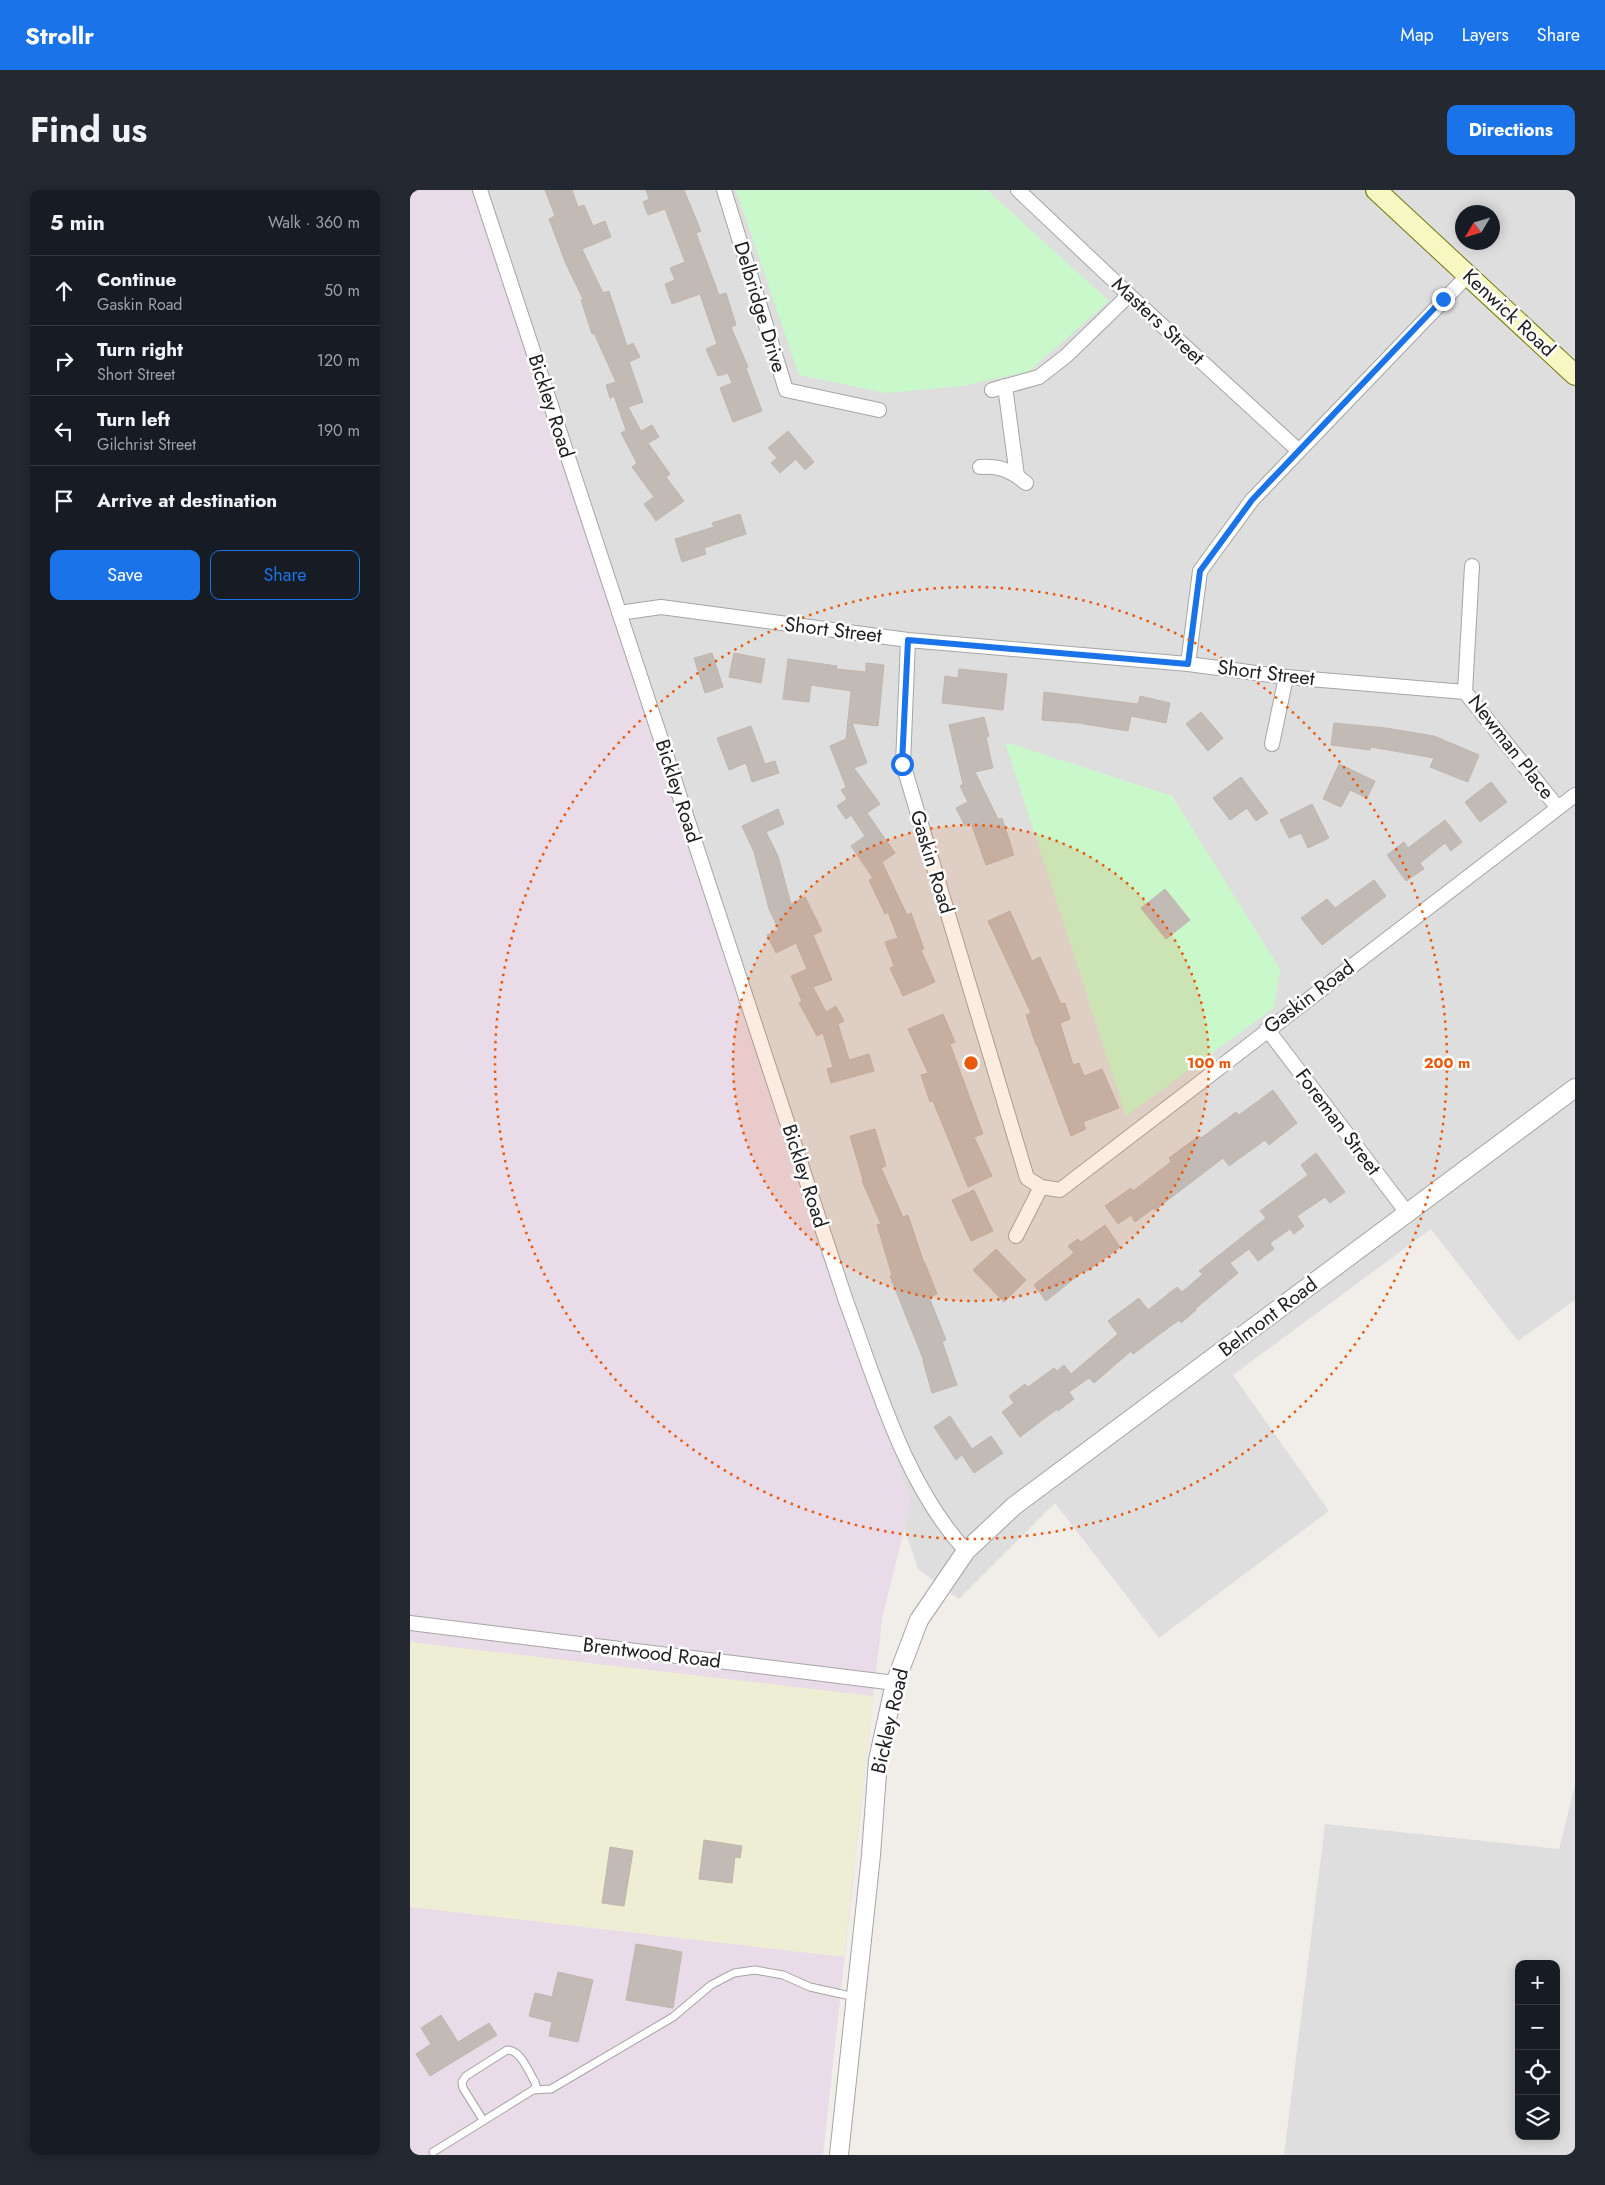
<!DOCTYPE html>
<meta charset="utf-8">
<style>
:root{--surface:#171b24;--page:#242831;--text:#f1f3f6;--muted:#9ea1a6;--line:#363941;--accent:#1a73e8}
body{margin:0;font-family:Jost,sans-serif;background:var(--page);color:var(--text)}
.controls{position:absolute;right:15px;bottom:15px;display:grid;overflow:hidden;border-radius:10px;box-shadow:0 2px 12px #0003}
.controls button{width:45px;height:45px;display:grid;place-items:center;padding:0;border:0;border-bottom:1px solid var(--line);background:var(--surface);color:var(--text);font:25px sans-serif}
.compass{position:absolute;left:1045px;top:15px;width:45px;height:45px;border-radius:50%;background:var(--surface);box-shadow:0 2px 12px #0003;rotate:232deg}
.stop{position:absolute;width:15px;height:15px;margin:-11px;border:4px solid #1a73e8;border-radius:50%;background:#fff}
.stop.end{background:#1a73e8;border-color:#fff;box-shadow:0 1px 5px #0008}
.list{margin:0;padding:0;list-style:none}
h2{display:flex;justify-content:space-between;align-items:center;height:65px;margin:0;padding:0 20px;font-size:21px}
h2 small{font-size:16px;font-weight:400;color:var(--muted)}
.list li{display:grid;grid-template-columns:32px 1fr auto;gap:15px;align-items:center;box-sizing:border-box;height:70px;padding:0 20px;border-top:1px solid var(--line)}
.list b{display:block;font-size:19px;white-space:nowrap}
.list p{margin:0;font-size:16px;white-space:nowrap;color:var(--muted)}
.list em{font-size:16px;font-style:normal;color:var(--muted)}
.actions{display:flex;gap:10px;padding:15px 20px}
.actions a{flex:1;padding:11px 0;border:1px solid var(--accent);border-radius:10px;text-align:center;font-size:18px;color:var(--accent)}
.actions .main{background:var(--accent);color:#fff}
.icon{flex:none;width:28px;height:28px;fill:none;stroke:currentColor;stroke-width:2;stroke-linecap:round;stroke-linejoin:round}
.map{position:relative;flex:none;width:1165px;height:1965px;overflow:hidden;border-radius:10px}
header{display:flex;align-items:center;gap:30px;box-sizing:border-box;height:70px;padding:0 25px;background:var(--accent);color:#fff}
header strong{font-size:24px}
nav{display:flex;gap:28px;margin-inline-start:auto;font-size:18px}
.intro{display:flex;align-items:center;justify-content:space-between;box-sizing:border-box;height:120px;padding:0 30px}
h1{margin:0;font-size:35px}
.button{padding:12px 22px;border-radius:10px;background:var(--accent);color:#fff;font-size:18px;font-weight:700}
main{display:flex;gap:30px;padding:0 30px}
aside{flex:1;background:var(--surface);border-radius:10px;box-shadow:0 2px 12px #0003}
.map>svg:first-child{display:block}
</style>
<header>
<strong>Strollr</strong>
<nav><a>Map</a><a>Layers</a><a>Share</a></nav>
</header>
<div class="intro"><h1>Find us</h1><a class="button">Directions</a></div>
<main>
<aside>
<h2>5 min<small>Walk · 360 m</small></h2>
<ul class="list">
<li><svg class="icon" aria-label="ahead" viewBox="0 0 24 24"><path d="M12 20V5M6 11l6-6 6 6"/></svg><div><b>Continue</b><p>Gaskin Road</p></div><em>50 m</em></li>
<li><svg class="icon" aria-label="right" viewBox="0 0 24 24"><path d="M7 20v-9h11M14 6l5 5-5 5"/></svg><div><b>Turn right</b><p>Short Street</p></div><em>120 m</em></li>
<li><svg class="icon" aria-label="left" viewBox="0 0 24 24"><path d="M17 20v-9H6M10 6l-5 5 5 5"/></svg><div><b>Turn left</b><p>Gilchrist Street</p></div><em>190 m</em></li>
<li><svg class="icon" aria-label="arrive" viewBox="0 0 24 24"><path d="M6 21V4h12l-3 4 3 4H6"/></svg><div><b>Arrive at destination</b></div></li>
</ul>
<div class="actions"><a class="main">Save</a><a>Share</a></div>
</aside>
<div class="map">
<svg width="1165" height="1965" viewBox="0 0 1165 1965">
<rect width="100%" height="100%" fill="#f1eee9"/>
<!-- residential -->
<path fill="#dfdedf" fill-rule="evenodd" d="M60,0H1165V1110L1108,1151L1021,1039L823,1185L919,1321L749,1448L645,1313L549,1409L508,1379L494,1337L472,1427L468,1466ZM1052,22H1082V52H1052Z
M1165,1595V1965H874L915,1634L1149,1659ZM1109,1774H1146V1946H1109Z"/>
<!-- industrial -->
<path fill="#eadbe8" d="M0,0H63L501,1312L472,1427L413,1965H0Z"/>
<!-- farmland -->
<path fill="#eeeed5" d="M0,1452L463,1506L434,1767L0,1717Z"/>
<!-- park -->
<path fill="#c9f8cb" d="M326,0H577L699,111L619,181L553,196L476,203L389,185Z
M595,552L762,606L870,779L864,818L716,926Z"/>
<!-- building -->
<path fill="#c2bab5" stroke="#c2b5ab" d="M135,0H162L168,17L174,15L183,36L195,31L201,47L172,59L193,103L199,101L217,156L223,153L230,167L219,172L233,212L218,217L231,241L242,235L249,247L238,253L260,284L256,287L274,311L246,331L234,314L244,307L222,277L227,273L211,243L216,240L204,206L200,208L196,195L206,192L184,143L182,144L171,110L173,109L156,74L139,29L145,26Z
M236,0H274L291,41L286,43L309,105L316,103L326,135L321,137L338,177L336,178L352,221L323,232L310,198L322,193L318,183L308,186L296,159L307,154L290,104L262,114L255,94L265,90L260,78L275,72L255,19L238,25L233,12L239,9Z
M378,241L404,272L395,280L386,269L370,283L361,273L367,268L358,258Z
M330,324L336,344L294,358L296,364L272,372L265,349L304,337L302,333Z
M302,463L313,497L295,503L284,468Z
M324,463L355,469L351,493L319,487Z
M378,469L427,476L426,479L456,482V473L474,475L468,536L442,533L457,573L444,578L470,614L457,623L485,663L472,672L497,725L501,723L514,759L511,760L525,792L493,806L480,778L484,776L475,752L488,748L478,722L475,724L459,690L463,688L441,656L455,646L441,625L436,629L427,616L437,609L431,600L436,597L420,556L436,549L441,501L401,495L399,512L373,509Z
M549,479L597,484L593,520L532,513L535,486L548,488Z
M634,502L728,514L730,506L760,513L756,533L721,526L718,541L668,533L632,530Z
M791,522L813,548L798,561L776,534Z
M574,527L579,546L576,547L583,578L565,582L588,629L592,628L604,665L576,675L561,633L555,636L546,618L558,612L550,596L553,594L539,535Z
M924,533L976,538L1024,546L1069,565L1058,592L1020,577L1024,568L961,557L960,560L921,555Z
M341,536L355,574L365,571L369,583L342,592L336,573L319,580L307,548Z
M929,574L965,591L957,608L940,600L931,617L913,609Z
M831,587L858,623L846,631L837,618L820,630L803,608Z
M1081,592L1097,612L1070,632L1055,612Z
M902,614L919,648L898,658L891,643L879,648L870,630Z
M368,619L374,634L356,642L368,666L381,714L395,707L412,741L403,745L422,790L403,797L416,822L426,816L434,831L428,834L439,870L459,864L464,881L421,893L417,879L423,877L413,843L407,846L389,813L392,811L381,786L397,779L386,753L366,763L357,745L369,740L359,719L344,662L332,636Z
M1035,630L1052,652L1041,661L1035,653L1010,673L1014,679L996,691L977,665L994,652L998,658Z
M964,690L976,706L912,755L891,728L917,709L925,718Z
M755,699L780,730L756,749L731,718Z
M600,721L622,771L630,767L651,814L655,813L660,829L650,833L663,875L669,873L674,886L692,879L709,918L673,932L676,939L661,946L627,855H626L616,825L621,823L578,731Z
M533,824L545,852L540,854L573,944L564,947L582,986L558,997L523,911L520,912L511,885L518,883L498,839Z
M863,900L887,933L859,955L855,950L819,976L813,968L745,1020L744,1018L725,1032L721,1025L708,1034L695,1016L721,998L723,1001L761,972L759,968L789,946L791,948L826,922L829,925Z
M465,939L476,976L471,978L493,1027L498,1025L514,1073H515L527,1104L519,1107L536,1150L532,1151L547,1195L522,1203L513,1171H514L480,1086L482,1085L467,1035L471,1034L452,991L453,990L440,946Z
M906,963L935,1002L920,1013L915,1007L887,1026L894,1036L884,1044L880,1039L860,1053L864,1059L848,1071L839,1059L820,1073L828,1083L785,1119L786,1120L771,1133L769,1130L723,1164L721,1161L684,1193L679,1188L659,1202L664,1209L648,1221L647,1219L610,1247L592,1222L604,1213L599,1206L615,1194L618,1197L644,1178L647,1181L654,1175L661,1184L708,1144L698,1131L729,1108L738,1120L767,1097L772,1102L793,1084L789,1081L856,1028L850,1021L898,985L891,975Z
M564,1000L583,1041L561,1051L542,1010Z
M695,1035L710,1057L677,1081L675,1080L636,1111L624,1095L664,1063L658,1056L668,1049L671,1052Z
M586,1059L616,1090L594,1112L563,1080Z
M540,1226L562,1259L581,1246L593,1263L564,1283L552,1265L546,1270L524,1237Z
M294,1650L332,1656L330,1668L325,1667L322,1693L289,1689Z
M200,1657L223,1661L214,1716L192,1713Z
M226,1754L272,1762L263,1818L216,1810Z
M148,1782L183,1790L168,1852L139,1846L142,1832L119,1826L125,1803L142,1807Z
M31,1825L48,1852L79,1833L87,1845L20,1886L6,1864L21,1854L11,1838Z"/>
<g fill="none" stroke-linecap="round" stroke-linejoin="round">
<defs>
<path id="service" d="M73,1930L53,1898L52,1892L56,1886L97,1860C111,1860 118,1881 125,1892L126,1896L123,1900
M23,1962L123,1900L141,1899L263,1827L301,1795L324,1783L345,1780L373,1785L400,1797L445,1807"/>
<path id="minor" d="M70,0L436,1111C468,1197 494,1293 556,1361
M314,0L376,200L469,220
M608,0L719,105L889,261
M595,196L607,286L616,293
M582,200L629,187L656,166L719,105
M570,277C585,276 594,278 607,286
M1062,376L1055,502L1148,618
M209,423L251,417L498,450L778,474L876,487L1055,502
M498,450L493,574L617,988L631,997L650,1000L1165,605
M778,474L790,381L842,310L1058,85
M862,554L876,487
M857,839L998,1024
M606,1046L631,997
M0,1433L485,1493"/>
<path id="tertiary" d="M429,1965L461,1665L468,1570L485,1493L509,1430L556,1361L604,1316L1165,898"/>
<path id="secondary" d="M966,0L1165,185"/>
</defs>
<!-- service casing -->
<use href="#service" stroke="#a5a5a5" stroke-width="9"/>
<!-- minor casing -->
<use href="#minor" stroke="#a5a5a5" stroke-width="16"/>
<!-- tertiary casing -->
<use href="#tertiary" stroke="#a5a5a5" stroke-width="20"/>
<!-- secondary casing -->
<use href="#secondary" stroke="#70770a" stroke-width="22"/>
<!-- service -->
<use href="#service" stroke="#fff" stroke-width="7"/>
<!-- minor -->
<use href="#minor" stroke="#fff" stroke-width="14"/>
<!-- tertiary -->
<use href="#tertiary" stroke="#fff" stroke-width="18"/>
<!-- secondary -->
<use href="#secondary" stroke="#f7f7c1" stroke-width="20"/>
</g>
<g fill="none" stroke-linecap="round" stroke-linejoin="round">
<!-- route -->
<path stroke="#1a73e8" stroke-width="6" d="M492,574L498,450L778,474L790,381L842,310L1033,109"/>
</g>
<!-- distance rings -->
<circle cx="561" cy="873" r="238" fill="#e8590c" fill-opacity=".12"/>
<g fill="none" stroke="#e8590c" stroke-width="2.5" stroke-dasharray="2.5 5">
<circle cx="561" cy="873" r="238"/>
<circle cx="561" cy="873" r="476"/>
</g>
<g text-anchor="middle" dominant-baseline="central" stroke-width="5" stroke-linejoin="round" paint-order="stroke">
<!-- street labels -->
<g font-size="20" fill="#212121" stroke="#fff">
<text transform="translate(350 117) rotate(73)">Delbridge Drive</text>
<text transform="translate(1099 123) rotate(43)">Kenwick Road</text>
<text transform="translate(748 131) rotate(43)">Masters Street</text>
<text transform="translate(141 216) rotate(72)">Bickley Road</text>
<text transform="translate(423 440) rotate(7)">Short Street</text>
<text transform="translate(856 483) rotate(7)">Short Street</text>
<text transform="translate(1101 557) rotate(52)">Newman Place</text>
<text transform="translate(268 601) rotate(72)">Bickley Road</text>
<text transform="translate(522 672) rotate(73)">Gaskin Road</text>
<text transform="translate(899 807) rotate(-37)">Gaskin Road</text>
<text transform="translate(928 932) rotate(53)">Foreman Street</text>
<text transform="translate(395 986) rotate(72)">Bickley Road</text>
<text transform="translate(858 1127) rotate(-37)">Belmont Road</text>
<text transform="translate(242 1463) rotate(7)">Brentwood Road</text>
<text transform="translate(480 1531) rotate(-77)">Bickley Road</text>
</g>
</g>
<circle cx="561" cy="873" r="8" fill="#e8590c" stroke="#fff" stroke-width="2.5"/>
<g font-size="15" text-anchor="middle" font-weight="bold" fill="#e8590c" stroke="#fff" stroke-width="5" stroke-linejoin="round" paint-order="stroke">
<text x="799" y="878">100 m</text>
<text x="1037" y="878">200 m</text>
</g>
</svg>
<div class="controls">
<button>+</button>
<button>−</button>
<button><svg class="icon" aria-label="locate" viewBox="0 0 24 24"><circle cx="12" cy="12" r="6"/><path d="M12 2v4M12 18v4M2 12h4M18 12h4"/></svg></button>
<button><svg class="icon" aria-label="layers" viewBox="0 0 24 24"><path d="M12 4l9 5-9 5-9-5zM3 14l9 5 9-5"/></svg></button>
</div>
<svg class="compass" viewBox="-18 -18 36 36"><path d="M0-13l5 13h-10z" fill="#e53935"/><path d="M0 13l5-13h-10z" fill="#9ea1a6"/></svg>
<div class="stop" style="left:492px;top:574px"></div>
<div class="stop end" style="left:1033px;top:109px"></div>
</div>
</main>
